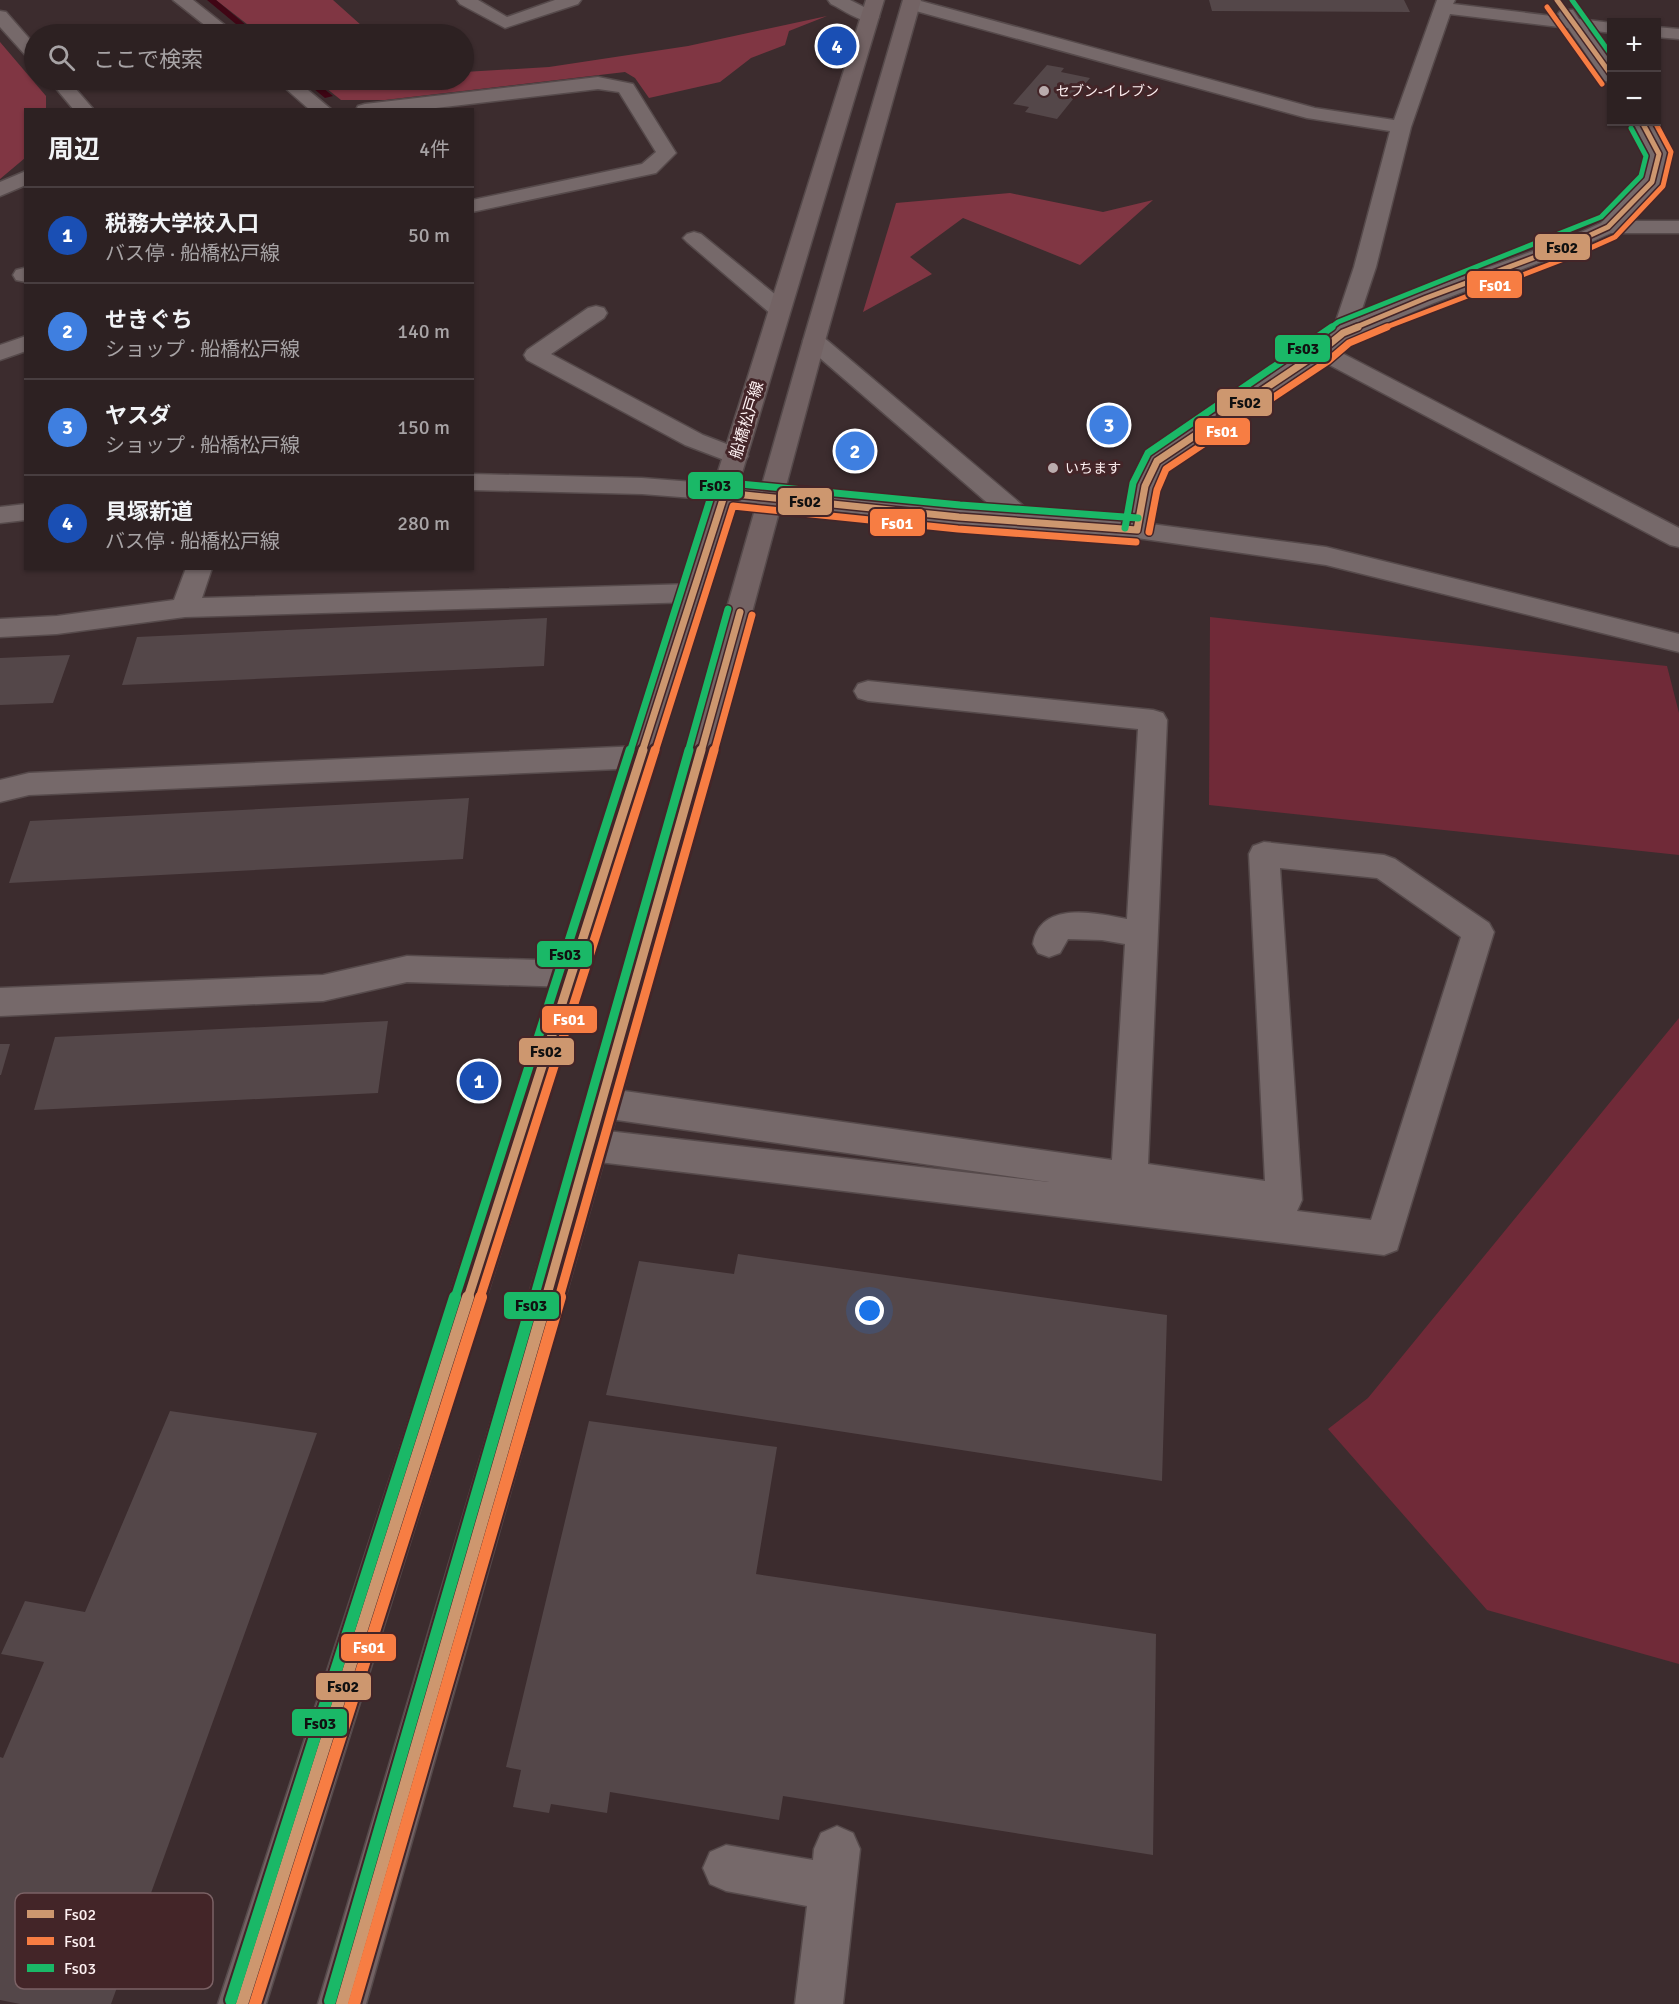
<!DOCTYPE html>
<html lang="ja">
<meta charset="utf-8">
<style>
:root{--surface:#2d2122;--page:#35292a;--text:#f1f3f6;--muted:#a7a3a5;--line:#483e40;--accent:#2563eb}
body{margin:0;font-family:Signika,"Noto Sans JP",sans-serif;background:var(--page);color:var(--text)}
.controls{position:absolute;right:18px;top:18px;display:grid;overflow:hidden;border-radius:0px;box-shadow:0 2px 4px #0004}
.controls button{width:54px;height:54px;display:grid;place-items:center;padding:0;border:0;border-bottom:2px solid var(--line);background:var(--surface);color:var(--text);font:30px sans-serif}
.you{position:absolute;left:870px;top:1311px;width:21px;height:21px;margin:-15px;border:4px solid #fff;border-radius:50%;background:#1a73e8;box-shadow:0 0 0 9px #1a73e833}
.badge{display:grid;place-items:center;width:39px;height:39px;border-radius:50%;background:var(--accent);color:#fff;font-size:20px;font-weight:700}
.pin{position:absolute;translate:-50% -50%;border:3px solid #fff;box-shadow:0 2px 6px #0006}
.list{margin:0;padding:0;list-style:none}
h2{display:flex;justify-content:space-between;align-items:center;height:78px;margin:0;padding:0 24px;font-size:26px}
h2 small{font-size:20px;font-weight:400;color:var(--muted)}
.list li{display:grid;grid-template-columns:39px 1fr auto;gap:18px;align-items:center;box-sizing:border-box;height:96px;padding:0 24px;border-top:2px solid var(--line)}
.list b{display:block;font-size:22px;white-space:nowrap}
.list p{margin:0;font-size:20px;white-space:nowrap;color:var(--muted)}
.list em{font-size:20px;font-style:normal;color:var(--muted)}
.icon{flex:none;width:33px;height:33px;fill:none;stroke:currentColor;stroke-width:2;stroke-linecap:round;stroke-linejoin:round}
.map{position:relative;flex:none;width:1679px;height:2004px;overflow:hidden}
.search{position:absolute;background:var(--surface);box-shadow:0 2px 4px #0004;left:24px;top:24px;width:450px;height:66px;display:flex;align-items:center;gap:15px;box-sizing:border-box;padding:0 21px;border-radius:33px;color:var(--muted);font-size:22px}
.panel{position:absolute;background:var(--surface);box-shadow:0 2px 4px #0004;left:24px;top:108px;width:450px;height:462px;border-radius:0px}
.map>svg:first-child{display:block}
</style>
<div class="map">
<svg width="1679" height="2004" viewBox="0 0 1679 2004">
<rect width="100%" height="100%" fill="#3c2c2e"/>
<!-- green -->
<path fill="#702a38" d="M1210,617L1667,666L1679,713V855L1209,805Z
M1679,1018V1664L1487,1610L1328,1429L1368,1398Z"/>
<!-- forest -->
<path fill="#803643" d="M216,0H333L371,34H260Z
M827,16L789,31L785,45L751,58L720,82L649,98L635,78L625,72L385,100H341L316,80H464V72L549,67L688,46Z
M0,42L46,96V109L26,110L25,158L0,179Z
M1010,193L1103,212L1153,200L1080,265L963,218L910,257L932,274L863,312L896,203Z"/>
<g fill="none" stroke-linecap="round" stroke-linejoin="round">
<!-- stream -->
<path fill="#400615" fill-rule="evenodd" d="M207,0H216L257,34H248Z
M303,80H313L333,96L325,98Z"/>
</g>
<!-- building -->
<path fill="#544749" d="M1209,0H1404L1410,12L1212,11Z
M1047,65L1064,68L1061,72L1090,78L1057,119L1025,112L1029,107L1013,104Z
M547,618L544,666L122,685L137,637Z
M70,655L53,703L0,705V658Z
M469,798L463,859L9,883L30,821Z
M388,1021L378,1093L34,1110L55,1037Z
M0,1044H10L1,1075H0Z
M738,1254L1167,1315L1162,1481L606,1395L639,1261L734,1274Z
M170,1411L317,1433L111,2004H20L0,2000V1757L3,1758L44,1662L1,1654L25,1601L85,1612Z
M589,1421L777,1447L756,1574L1156,1634L1153,1855L783,1796L779,1820L610,1792L607,1813L551,1804L549,1813L513,1807L521,1770L506,1767Z"/>
<g fill="none" stroke-linecap="round" stroke-linejoin="round">
<defs>
<path id="minor" d="M173,0H193L236,34H216Z
M457,0H478L507,17L555,0H581L578,4L505,28L460,4Z
M828,0H850L876,13L879,17L876,21C861,24 844,10 831,4Z
M905,0H917L1315,108L1394,120L1437,0H1455L1453,4L1560,17L1558,14L1561,10H1573L1579,19L1612,23V33L1588,30L1612,63V82L1605,81L1568,28L1450,14L1411,127L1376,267L1359,318L1418,293L1566,239L1601,223L1642,180L1649,154L1633,122H1651L1669,154L1662,182L1626,221H1679V233H1611L1580,247L1434,303L1351,338L1336,350L1679,528V547L1670,545L1322,361L1167,465L1157,486L1151,524L1326,547L1679,634V652L1326,565L1137,538L959,525L772,504L642,494L472,490V474L642,478L772,488L998,512L806,346L803,341L806,336L814,334L822,336L1033,514L1126,521L1133,486L1148,456L1313,346L1333,330L1354,267L1390,131L1307,118L905,8L902,4Z
M0,11L6,12L34,44V59L28,58L0,27Z
M1656,27L1679,29V39L1656,37Z
M598,77L633,84L676,153L656,173L472,212V200L642,164L656,152L619,92L598,89L419,110H356L358,106L365,104Z
M49,80H68L94,110H74Z
M276,80H296L332,110H310Z
M26,171V185L0,196V182Z
M694,232L701,234L787,304L790,309L787,314L779,316L771,314L687,242L683,238L687,234Z
M24,268L26,269V282L16,280L13,275L16,270Z
M596,306L604,308L607,313L604,318L551,354L703,435L745,451L748,456L745,461L736,464L727,461L685,445L527,360L524,355L527,350L588,308Z
M26,336V351L0,360V345Z
M26,504V520L0,523V507Z
M186,568H212L202,598L693,584L702,587L706,593L702,599L693,602L185,617L57,634L0,637V619L57,616L174,600Z
M868,681L1153,710L1163,713L1167,720L1148,1164L1265,1181L1249,854L1253,846L1264,842L1384,855L1395,859L1489,923L1494,932L1397,1250L1384,1255L590,1161L578,1156L572,1145L578,1134L590,1129L1049,1182L603,1118L591,1114L586,1103L591,1092L603,1088L1112,1160L1125,944L1102,940L1068,939L1060,953L1049,957L1038,953L1033,944C1040,900 1096,913 1127,919L1138,729L868,701L858,698L854,691L858,684ZM1280,868L1377,878L1461,937L1371,1220L1297,1211L1302,1200Z
M641,746L651,749L656,757L651,765L641,768L29,795L0,802V780L29,773Z
M407,956L571,961L583,965L587,974L583,983L571,987L407,982L323,1001L0,1016V988L323,975Z
M837,1826L853,1833L860,1849L843,2004H795L807,1906L726,1891L710,1884L703,1868L710,1852L726,1845L813,1860L814,1849L821,1833Z"/>
<path id="major" d="M866,0H884L706,593L266,2004H218L680,593Z
M903,0H921L825,341L620,1103L366,2004H318L586,1103L803,341Z"/>
</defs>
<!-- minor casing -->
<use href="#minor" stroke="#564a4b" stroke-width="3"/>
<!-- major casing -->
<use href="#major" stroke="#564a4b" stroke-width="3"/>
<!-- minor -->
<use href="#minor" fill="#76696a" fill-rule="evenodd"/>
<!-- major -->
<use href="#major" fill="#736364" fill-rule="evenodd"/>
<defs>
<path id="bus-1-far3" d="M1557,0L1612,76
M1354,328L1426,298L1573,243L1608,227L1652,182L1659,154L1642,122"/>
<path id="bus-1-far2" d="M1137,530L1145,486L1157,461L1321,351L1343,333L1358,327
M642,752L725,493L959,517L1137,530
M701,752L740,612"/>
<path id="bus-1-far1" d="M468,1298L643,750
M546,1298L701,750"/>
<path id="bus-1" d="M242,2004L468,1297
M342,2004L547,1297"/>
<path id="bus-2-far3" d="M1547,7L1602,84
M1384,328L1577,254L1615,237L1663,186L1671,152L1655,122"/>
<path id="bus-2-far2" d="M1149,532L1157,490L1166,469L1328,361L1349,343L1387,327
M655,752L733,506L958,529L1136,542
M714,752L752,615"/>
<path id="bus-2-far1" d="M480,1298L655,750
M559,1298L714,750"/>
<path id="bus-2" d="M255,2004L481,1297
M354,2004L560,1297"/>
<path id="bus-3-far3" d="M1572,0L1612,56
M1330,328L1338,322L1601,217L1641,176L1646,156L1631,128"/>
<path id="bus-3-far2" d="M1125,528L1133,483L1148,453L1332,327
M630,752L714,487L719,482L960,505L1138,518
M688,752L728,609"/>
<path id="bus-3-far1" d="M455,1298L630,750
M534,1298L689,750"/>
<path id="bus-3" d="M231,2000L455,1297
M330,2001L534,1297"/>
</defs>
<!-- bus-1-far3 casing -->
<use href="#bus-1-far3" stroke="#432528" stroke-width="8"/>
<!-- bus-1-far2 casing -->
<use href="#bus-1-far2" stroke="#432528" stroke-width="10"/>
<!-- bus-1-far1 casing -->
<use href="#bus-1-far1" stroke="#432528" stroke-width="14"/>
<!-- bus-1 casing -->
<use href="#bus-1" stroke="#432528" stroke-width="16"/>
<!-- bus-2-far3 casing -->
<use href="#bus-2-far3" stroke="#432528" stroke-width="8"/>
<!-- bus-2-far2 casing -->
<use href="#bus-2-far2" stroke="#432528" stroke-width="10"/>
<!-- bus-2-far1 casing -->
<use href="#bus-2-far1" stroke="#432528" stroke-width="14"/>
<!-- bus-2 casing -->
<use href="#bus-2" stroke="#432528" stroke-width="16"/>
<!-- bus-3-far3 casing -->
<use href="#bus-3-far3" stroke="#432528" stroke-width="8"/>
<!-- bus-3-far2 casing -->
<use href="#bus-3-far2" stroke="#432528" stroke-width="10"/>
<!-- bus-3-far1 casing -->
<use href="#bus-3-far1" stroke="#432528" stroke-width="14"/>
<!-- bus-3 casing -->
<use href="#bus-3" stroke="#432528" stroke-width="16"/>
<!-- bus-1-far3 -->
<use href="#bus-1-far3" stroke="#cd976f" stroke-width="5"/>
<!-- bus-1-far2 -->
<use href="#bus-1-far2" stroke="#cd976f" stroke-width="7"/>
<!-- bus-1-far1 -->
<use href="#bus-1-far1" stroke="#cd976f" stroke-width="9"/>
<!-- bus-1 -->
<use href="#bus-1" stroke="#cd976f" stroke-width="12"/>
<!-- bus-2-far3 -->
<use href="#bus-2-far3" stroke="#f77d43" stroke-width="5"/>
<!-- bus-2-far2 -->
<use href="#bus-2-far2" stroke="#f77d43" stroke-width="7"/>
<!-- bus-2-far1 -->
<use href="#bus-2-far1" stroke="#f77d43" stroke-width="9"/>
<!-- bus-2 -->
<use href="#bus-2" stroke="#f77d43" stroke-width="12"/>
<!-- bus-3-far3 -->
<use href="#bus-3-far3" stroke="#1ab867" stroke-width="5"/>
<!-- bus-3-far2 -->
<use href="#bus-3-far2" stroke="#1ab867" stroke-width="7"/>
<!-- bus-3-far1 -->
<use href="#bus-3-far1" stroke="#1ab867" stroke-width="9"/>
<!-- bus-3 -->
<use href="#bus-3" stroke="#1ab867" stroke-width="12"/>
</g>
<!-- markers -->
<g fill="#baacad" stroke="#432528" stroke-width="2">
<circle cx="1044" cy="91" r="6"/>
<circle cx="1053" cy="468" r="6"/>
</g>
<g text-anchor="middle" dominant-baseline="central" stroke-width="6" stroke-linejoin="round" paint-order="stroke">
<!-- far-poi labels -->
<g font-size="14" fill="#fef1f2" stroke="#432528" text-anchor="start">
<text x="1056" y="91">セブン-イレブン</text>
<text x="1065" y="468">いちます</text>
</g>
<!-- street labels -->
<g font-size="16" fill="#fef1f2" stroke="#432528">
<text transform="translate(747 420) rotate(-73)">船橋松戸線</text>
</g>
</g>
<!-- legend -->
<rect x="15" y="1893" width="198" height="96" rx="9" fill="#432528" stroke="#7b6265" stroke-width="1.5"/>
<rect x="27" y="1910" width="27" height="8" fill="#cd976f"/>
<rect x="27" y="1937" width="27" height="8" fill="#f77d43"/>
<rect x="27" y="1964" width="27" height="8" fill="#1ab867"/>
<g font-size="16" fill="#fef1f2">
<text x="64" y="1920">Fs02</text>
<text x="64" y="1947">Fs01</text>
<text x="64" y="1974">Fs03</text>
</g>
<g stroke="#432528" stroke-width="2">
<rect x="1534" y="233" width="57" height="28" rx="6" fill="#cd976f"/>
<rect x="1466" y="270" width="57" height="29" rx="6" fill="#f77d43"/>
<rect x="1274" y="334" width="57" height="29" rx="6" fill="#1ab867"/>
<rect x="1216" y="388" width="57" height="29" rx="6" fill="#cd976f"/>
<rect x="1194" y="417" width="57" height="29" rx="6" fill="#f77d43"/>
<rect x="687" y="471" width="57" height="29" rx="6" fill="#1ab867"/>
<rect x="777" y="487" width="56" height="29" rx="6" fill="#cd976f"/>
<rect x="869" y="508" width="57" height="29" rx="6" fill="#f77d43"/>
<rect x="536" y="940" width="57" height="28" rx="6" fill="#1ab867"/>
<rect x="541" y="1005" width="57" height="29" rx="6" fill="#f77d43"/>
<rect x="518" y="1037" width="57" height="29" rx="6" fill="#cd976f"/>
<rect x="503" y="1291" width="57" height="29" rx="6" fill="#1ab867"/>
<rect x="340" y="1633" width="57" height="29" rx="6" fill="#f77d43"/>
<rect x="315" y="1672" width="57" height="29" rx="6" fill="#cd976f"/>
<rect x="291" y="1708" width="57" height="29" rx="6" fill="#1ab867"/>
</g>
<g font-size="16" text-anchor="middle" font-weight="bold" fill="#fff">
<text x="1495" y="291">Fs01</text>
<text x="1222" y="437">Fs01</text>
<text x="897" y="529">Fs01</text>
<text x="569" y="1025">Fs01</text>
<text x="369" y="1653">Fs01</text>
</g>
<g font-size="16" text-anchor="middle" font-weight="bold" fill="#111">
<text x="1562" y="253">Fs02</text>
<text x="1303" y="354">Fs03</text>
<text x="1245" y="408">Fs02</text>
<text x="715" y="491">Fs03</text>
<text x="805" y="507">Fs02</text>
<text x="565" y="960">Fs03</text>
<text x="546" y="1057">Fs02</text>
<text x="531" y="1311">Fs03</text>
<text x="343" y="1692">Fs02</text>
<text x="320" y="1729">Fs03</text>
</g>
</svg>
<div class="controls">
<button>+</button>
<button>−</button>
</div>
<div class="you"></div>
<div class="pin badge" style="left:479px;top:1081px;background:#1a4fb4">1</div>
<div class="pin badge" style="left:855px;top:451px;background:#3f7fe0">2</div>
<div class="pin badge" style="left:1109px;top:425px;background:#3f7fe0">3</div>
<div class="pin badge" style="left:837px;top:46px;background:#1a4fb4">4</div>
<div class="search"><svg class="icon" aria-label="search" viewBox="0 0 24 24"><circle cx="10" cy="10" r="6"/><path d="M15 15l6 6"/></svg>ここで検索</div>
<section class="panel">
<h2>周辺<small>4件</small></h2>
<ul class="list">
<li><span class="badge" style="background:#1a4fb4">1</span><div><b>税務大学校入口</b><p>バス停 · 船橋松戸線</p></div><em>50 m</em></li>
<li><span class="badge" style="background:#3f7fe0">2</span><div><b>せきぐち</b><p>ショップ · 船橋松戸線</p></div><em>140 m</em></li>
<li><span class="badge" style="background:#3f7fe0">3</span><div><b>ヤスダ</b><p>ショップ · 船橋松戸線</p></div><em>150 m</em></li>
<li><span class="badge" style="background:#1a4fb4">4</span><div><b>貝塚新道</b><p>バス停 · 船橋松戸線</p></div><em>280 m</em></li>
</ul>
</section>
</div>
